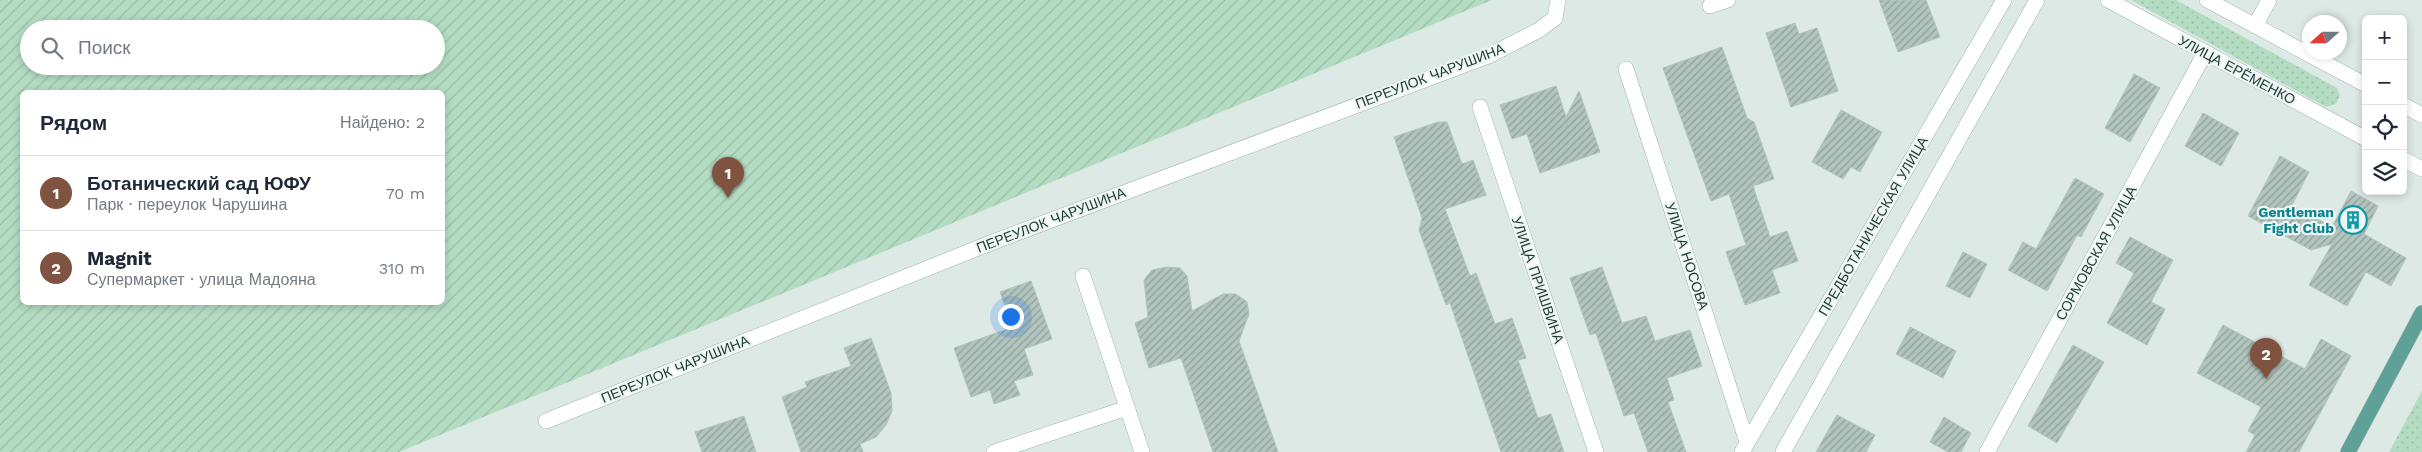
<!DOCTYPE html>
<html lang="ru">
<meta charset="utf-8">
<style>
:root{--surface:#fff;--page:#f6f6f7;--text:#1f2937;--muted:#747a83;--line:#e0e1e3;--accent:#805341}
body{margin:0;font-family:"Work Sans",sans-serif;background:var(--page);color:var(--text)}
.controls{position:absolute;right:15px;top:15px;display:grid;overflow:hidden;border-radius:8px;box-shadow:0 2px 8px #0003}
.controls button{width:45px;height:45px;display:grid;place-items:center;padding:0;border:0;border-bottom:1px solid var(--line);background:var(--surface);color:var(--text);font:25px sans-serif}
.compass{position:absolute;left:2302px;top:15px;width:45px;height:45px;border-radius:50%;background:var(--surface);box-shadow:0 2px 8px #0003;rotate:249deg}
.you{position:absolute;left:1010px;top:316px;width:18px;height:18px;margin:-12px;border:4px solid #fff;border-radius:50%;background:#1a73e8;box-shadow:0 0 0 8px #1a73e833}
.badge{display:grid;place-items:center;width:32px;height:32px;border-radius:50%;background:var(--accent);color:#fff;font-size:16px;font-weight:700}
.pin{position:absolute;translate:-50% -41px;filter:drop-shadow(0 1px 2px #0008)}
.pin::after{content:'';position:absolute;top:26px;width:18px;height:15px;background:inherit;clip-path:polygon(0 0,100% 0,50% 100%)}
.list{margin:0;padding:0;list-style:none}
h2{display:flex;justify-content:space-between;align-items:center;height:65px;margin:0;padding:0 20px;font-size:21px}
h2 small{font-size:16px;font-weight:400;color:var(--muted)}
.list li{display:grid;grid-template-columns:32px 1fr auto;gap:15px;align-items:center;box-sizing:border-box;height:75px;padding:0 20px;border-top:1px solid var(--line)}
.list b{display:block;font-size:19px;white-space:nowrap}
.list p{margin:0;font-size:16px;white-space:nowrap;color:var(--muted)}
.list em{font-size:16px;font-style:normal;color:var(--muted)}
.icon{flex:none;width:28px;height:28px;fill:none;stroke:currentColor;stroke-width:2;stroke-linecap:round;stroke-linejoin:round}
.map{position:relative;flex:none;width:2422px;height:452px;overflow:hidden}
.search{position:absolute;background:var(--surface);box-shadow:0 2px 8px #0003;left:20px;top:20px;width:425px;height:55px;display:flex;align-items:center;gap:12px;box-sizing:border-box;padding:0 18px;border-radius:28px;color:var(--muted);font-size:19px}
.panel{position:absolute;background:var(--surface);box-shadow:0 2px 8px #0003;left:20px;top:90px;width:425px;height:215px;border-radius:8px}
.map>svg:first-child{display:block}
</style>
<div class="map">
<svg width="2422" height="452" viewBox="0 0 2422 452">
<defs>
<pattern id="grass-dots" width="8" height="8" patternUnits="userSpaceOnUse" patternTransform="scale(1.25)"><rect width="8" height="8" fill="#b4dcc3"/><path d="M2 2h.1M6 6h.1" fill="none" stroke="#9abea8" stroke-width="1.8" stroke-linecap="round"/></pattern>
<pattern id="garden-furrows" width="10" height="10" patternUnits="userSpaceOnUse" patternTransform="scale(1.25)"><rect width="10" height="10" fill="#b4dcc3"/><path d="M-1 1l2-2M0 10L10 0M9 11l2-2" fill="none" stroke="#9abea8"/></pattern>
<pattern id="building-hatch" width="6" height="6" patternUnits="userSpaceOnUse" patternTransform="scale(1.25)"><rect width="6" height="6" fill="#b2c4be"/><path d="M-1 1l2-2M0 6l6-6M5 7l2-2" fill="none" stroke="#90a09b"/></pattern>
</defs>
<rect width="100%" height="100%" fill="#dde9e5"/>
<!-- grass -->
<path fill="url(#grass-dots)" d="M2131,0H2176L2337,88L2340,95L2336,104L2326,107Z
M2422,391V452H2389Z"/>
<!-- garden -->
<path fill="url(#garden-furrows)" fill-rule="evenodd" d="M0,0H1492L399,452H0ZM29,29H436V66H29ZM22,92H442V302H22Z"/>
<!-- building -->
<path fill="url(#building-hatch)" stroke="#afc3bd" d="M1879,0H1926L1940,37L1898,52Z
M1795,23L1799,34L1817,28L1838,91L1791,107L1766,33Z
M1722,47L1747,118L1754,122L1774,179L1753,186L1770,237L1787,231L1798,261L1772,270L1780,293L1745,305L1726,252L1746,245L1729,194L1711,201L1663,68Z
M2134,74L2160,88L2130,142L2105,128Z
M1556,86L1566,117L1579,91L1600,152L1540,173L1527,134L1512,139L1500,105Z
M1841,110L1882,132L1860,172L1851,167L1843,179L1812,162Z
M2203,113L2239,133L2221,166L2185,146Z
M1438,122H1447L1462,164L1473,160L1486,195L1445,209L1470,276L1476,273L1495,324L1512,318L1526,358L1518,360L1538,418L1551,414L1564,452H1501L1450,303L1446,305L1419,230L1422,218L1394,137Z
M2280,156L2309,172L2292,205L2332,227L2351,191L2378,206L2364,234L2406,258L2391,286L2366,272L2347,306L2309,285L2332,244L2311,250L2248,216Z
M2075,178L2104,194L2081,237L2077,235L2047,291L2008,270L2023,242L2036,249Z
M2130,237L2173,260L2151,302L2165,309L2147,345L2107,323L2134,273L2116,263Z
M1963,252L1987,264L1970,298L1946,286Z
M1167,267L1180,268L1187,276L1192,311L1223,294H1236L1247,302L1249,314L1239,341L1278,452H1213L1181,358L1149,368L1135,323L1148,317L1144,280L1152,270Z
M1602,267L1622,323L1646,316L1655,341L1690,330L1702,366L1667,378L1674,400L1668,402L1686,452H1648L1634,413L1624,416L1596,333L1590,335L1570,278Z
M1031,281L1052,339L1024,349L1033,375L1014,381L1020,395L994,404L990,390L971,397L954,348L1013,327L1000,292Z
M2223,325L2305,369L2321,339L2351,356L2299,452H2246L2255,435L2248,431L2261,407L2197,373Z
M1910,327L1956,351L1943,378L1896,354Z
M871,338L891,393L892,411L886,425L876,437L860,444L863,452H801L782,397L807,387L805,382L851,366L844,348Z
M2073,345L2104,362L2057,443L2028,426Z
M1837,415L1875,435L1866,452H1816Z
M744,416L756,452H702L695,432Z
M1944,417L1971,433L1961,452H1948L1930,442Z"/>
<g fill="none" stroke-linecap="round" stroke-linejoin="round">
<defs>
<path id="minor" d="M2108,0L2366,139
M2207,0L2366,85
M1710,6L1728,0
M2255,26L2269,0
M1626,69L1747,442
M2403,105L2422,115
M1480,107L1596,452
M2403,159L2422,169
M1083,276L1142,452
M546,421L993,242L1488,56L1539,30L1555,18L1558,0
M994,452L1127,408
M1742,452L2004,0
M1783,452L2037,0
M1987,452L2205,53"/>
<path id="primary" d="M2348,452L2422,313"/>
</defs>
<!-- minor casing -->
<use href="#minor" stroke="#a0b1ac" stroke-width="16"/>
<!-- primary casing -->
<use href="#primary" stroke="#bcc4c2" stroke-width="16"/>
<!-- minor -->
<use href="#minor" stroke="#fff" stroke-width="15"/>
<!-- primary -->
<use href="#primary" stroke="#5fa196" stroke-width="15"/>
</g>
<!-- icons -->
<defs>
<symbol id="building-ring" viewBox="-11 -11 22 22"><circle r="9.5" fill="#edf6f2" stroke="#0f9aa8" stroke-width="1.5"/><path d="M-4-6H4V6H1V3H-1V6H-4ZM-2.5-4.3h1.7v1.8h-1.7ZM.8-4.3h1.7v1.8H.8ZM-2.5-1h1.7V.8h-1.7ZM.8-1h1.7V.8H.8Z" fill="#0f9aa8"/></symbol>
</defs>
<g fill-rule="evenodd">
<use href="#building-ring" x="2337" y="204" width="32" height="32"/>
</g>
<g text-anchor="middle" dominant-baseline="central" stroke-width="4.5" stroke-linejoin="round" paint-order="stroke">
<!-- street labels -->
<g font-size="14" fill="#1e3934" stroke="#edf6f2">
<text transform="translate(2237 70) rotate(28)">УЛИЦА ЕРЁМЕНКО</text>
<text transform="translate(1430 76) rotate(-21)">ПЕРЕУЛОК ЧАРУШИНА</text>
<text transform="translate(1051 220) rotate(-21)">ПЕРЕУЛОК ЧАРУШИНА</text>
<text transform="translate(1873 226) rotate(-60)">ПРЕДБОТАНИЧЕСКАЯ УЛИЦА</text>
<text transform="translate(2096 253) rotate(-61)">СОРМОВСКАЯ УЛИЦА</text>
<text transform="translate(1687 256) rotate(72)">УЛИЦА НОСОВА</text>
<text transform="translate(1538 280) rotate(71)">УЛИЦА ПРИШВИНА</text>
<text transform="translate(675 369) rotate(-22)">ПЕРЕУЛОК ЧАРУШИНА</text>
</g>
<!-- culture labels -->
<g font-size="14" font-weight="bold" fill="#0d838f" stroke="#edf6f2" text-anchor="end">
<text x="2334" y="212">Gentleman<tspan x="2334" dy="16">Fight Club</tspan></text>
</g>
</g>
</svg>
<div class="controls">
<button>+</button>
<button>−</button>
<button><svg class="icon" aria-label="locate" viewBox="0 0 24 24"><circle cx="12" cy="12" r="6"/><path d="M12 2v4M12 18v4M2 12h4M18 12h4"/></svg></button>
<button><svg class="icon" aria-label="layers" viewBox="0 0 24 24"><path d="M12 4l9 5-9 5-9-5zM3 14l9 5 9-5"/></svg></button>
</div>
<svg class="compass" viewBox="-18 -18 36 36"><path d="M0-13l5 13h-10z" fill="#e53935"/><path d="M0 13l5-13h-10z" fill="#747a83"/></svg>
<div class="you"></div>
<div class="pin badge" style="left:728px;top:198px">1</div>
<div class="pin badge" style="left:2266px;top:379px">2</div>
<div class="search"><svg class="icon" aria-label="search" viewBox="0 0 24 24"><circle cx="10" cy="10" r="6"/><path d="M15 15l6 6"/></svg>Поиск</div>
<section class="panel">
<h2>Рядом<small>Найдено: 2</small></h2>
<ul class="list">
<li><span class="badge">1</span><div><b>Ботанический сад ЮФУ</b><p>Парк · переулок Чарушина</p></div><em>70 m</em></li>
<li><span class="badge">2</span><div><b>Magnit</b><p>Супермаркет · улица Мадояна</p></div><em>310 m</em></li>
</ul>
</section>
</div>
